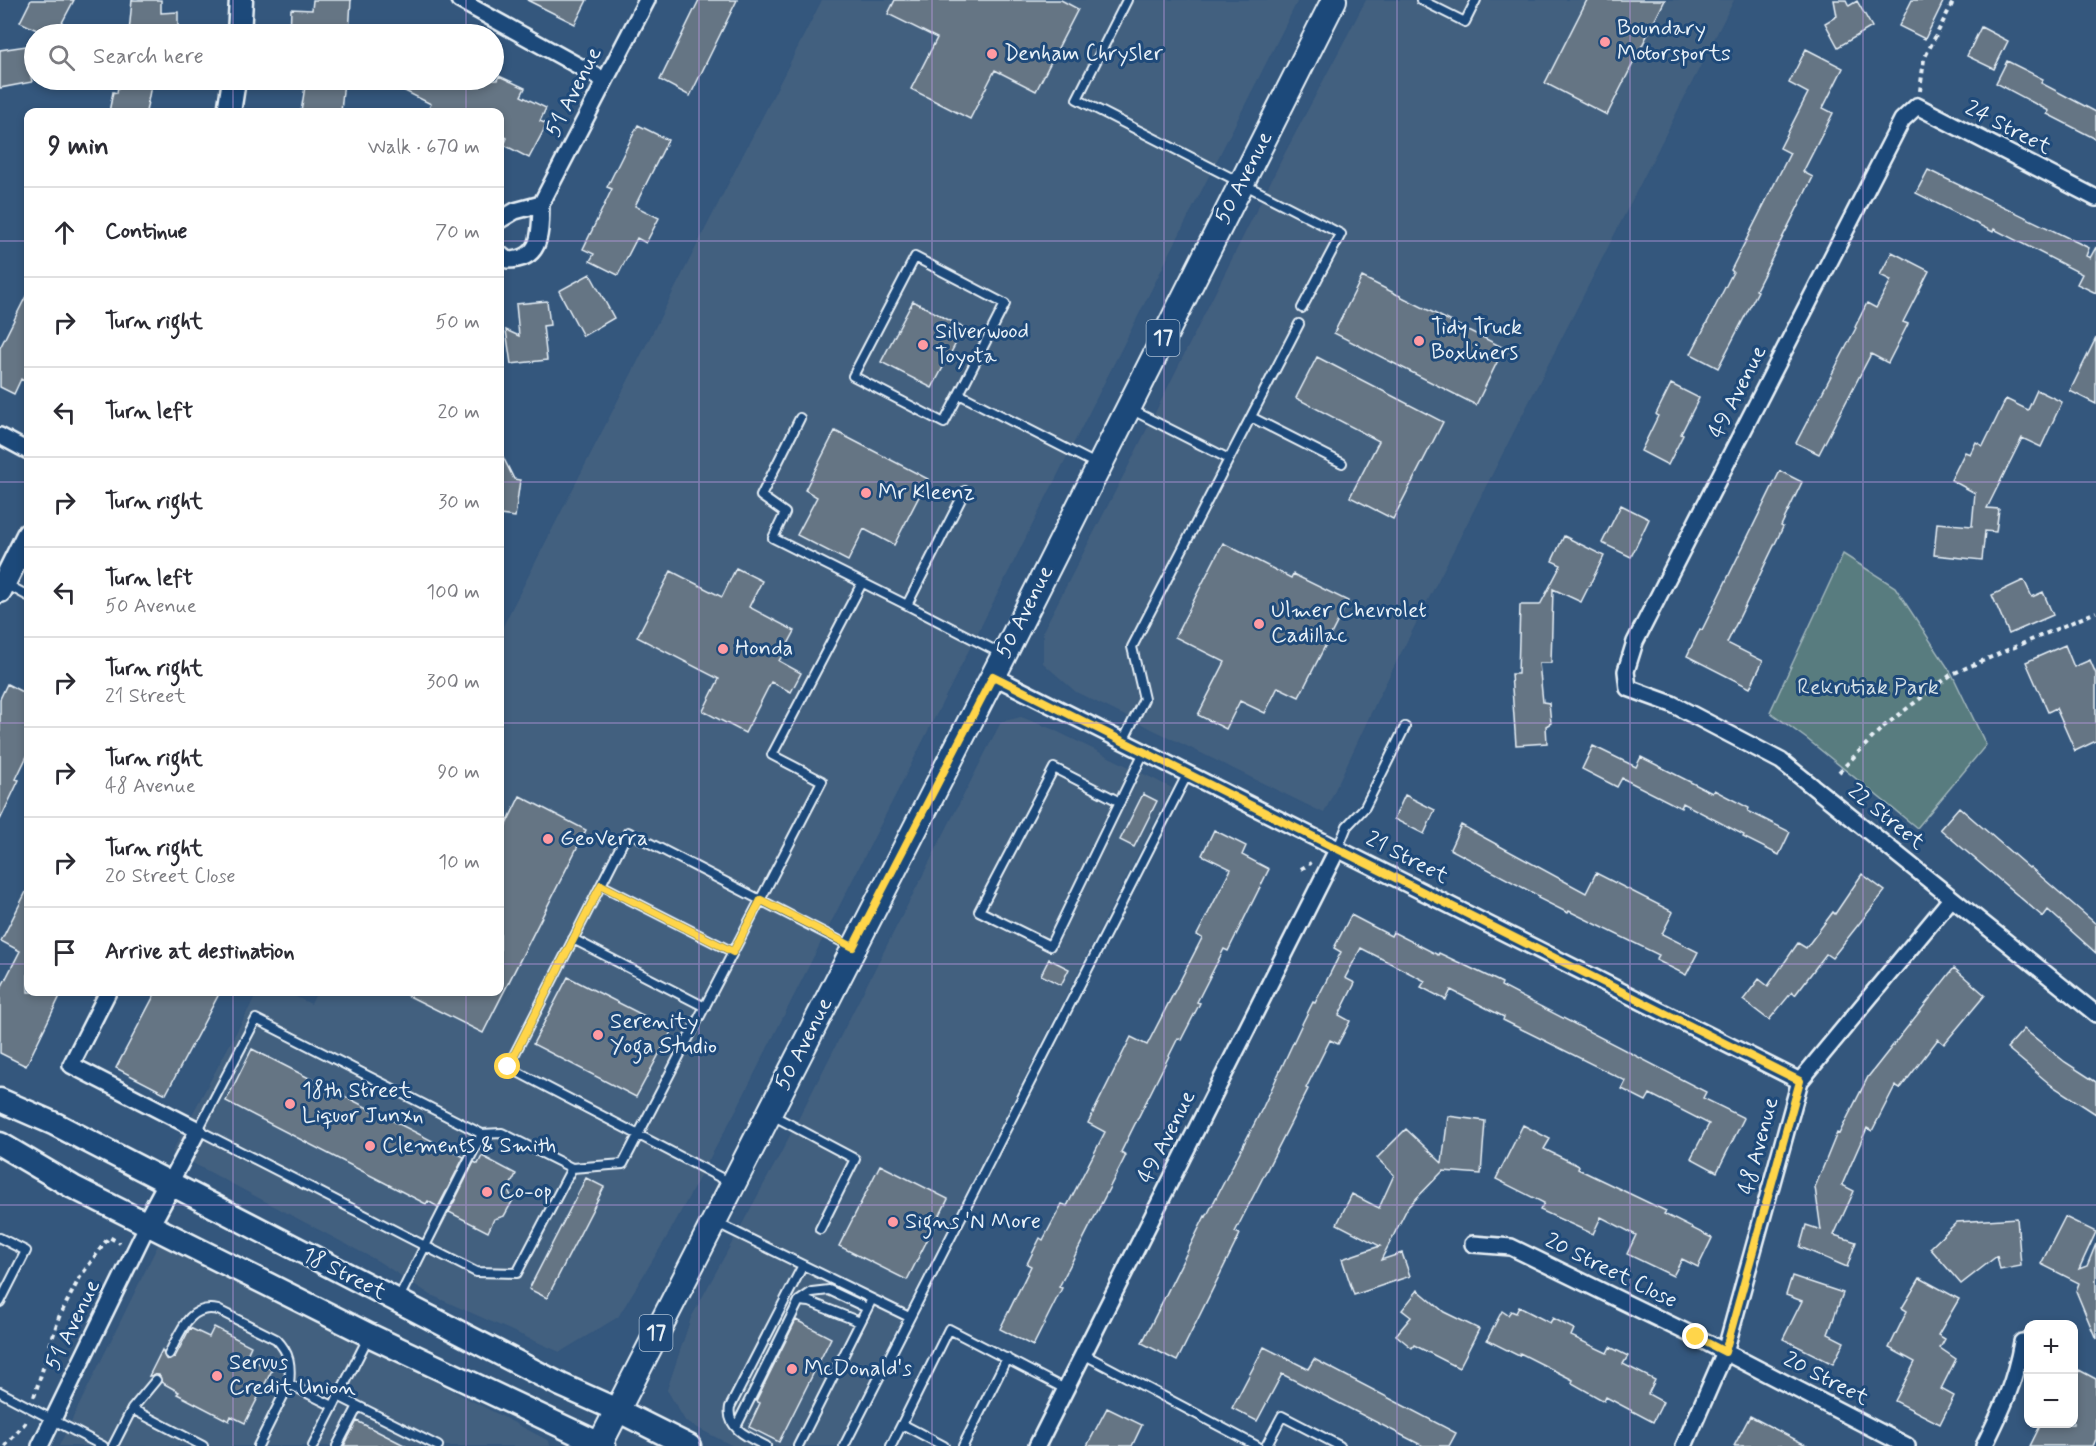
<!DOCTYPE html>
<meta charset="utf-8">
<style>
:root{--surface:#fff;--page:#f2f2f3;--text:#2b2b33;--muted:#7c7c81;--line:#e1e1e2}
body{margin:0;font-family:Mynerve,sans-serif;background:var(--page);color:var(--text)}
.controls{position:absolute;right:18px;bottom:18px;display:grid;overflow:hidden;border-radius:12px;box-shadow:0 3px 9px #0003}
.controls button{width:54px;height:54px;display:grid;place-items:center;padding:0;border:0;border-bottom:2px solid var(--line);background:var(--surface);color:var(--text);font:30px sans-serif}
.stop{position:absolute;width:18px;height:18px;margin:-14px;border:4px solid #ffd54a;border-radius:50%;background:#fff}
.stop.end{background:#ffd54a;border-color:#fff;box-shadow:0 2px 6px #0008}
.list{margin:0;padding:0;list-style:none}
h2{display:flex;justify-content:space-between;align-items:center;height:78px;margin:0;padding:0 24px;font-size:26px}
h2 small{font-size:20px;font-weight:400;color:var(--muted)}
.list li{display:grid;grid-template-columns:39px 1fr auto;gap:18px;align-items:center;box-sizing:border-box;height:90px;padding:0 24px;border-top:2px solid var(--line)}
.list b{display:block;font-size:22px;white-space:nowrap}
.list p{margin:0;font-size:20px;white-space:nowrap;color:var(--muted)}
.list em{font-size:20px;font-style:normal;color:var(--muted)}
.icon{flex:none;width:33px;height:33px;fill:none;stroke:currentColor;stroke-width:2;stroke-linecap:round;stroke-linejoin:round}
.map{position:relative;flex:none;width:2096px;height:1446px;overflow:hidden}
.search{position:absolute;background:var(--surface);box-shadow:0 3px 9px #0003;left:24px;top:24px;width:480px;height:66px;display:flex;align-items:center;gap:15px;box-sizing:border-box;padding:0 21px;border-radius:33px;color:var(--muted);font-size:22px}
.panel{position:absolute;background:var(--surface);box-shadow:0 3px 9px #0003;left:24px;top:108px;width:480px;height:888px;border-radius:12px}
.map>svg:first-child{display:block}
</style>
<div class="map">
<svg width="2096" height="1446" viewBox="0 0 2096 1446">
<rect width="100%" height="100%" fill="#34577d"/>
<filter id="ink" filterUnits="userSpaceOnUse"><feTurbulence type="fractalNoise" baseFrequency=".0167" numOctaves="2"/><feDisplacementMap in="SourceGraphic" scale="12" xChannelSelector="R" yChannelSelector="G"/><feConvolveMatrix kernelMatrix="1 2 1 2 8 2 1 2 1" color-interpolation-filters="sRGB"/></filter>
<g filter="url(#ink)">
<!-- built -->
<path fill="#43607f" d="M822,0H1298L736,1110L668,1235L618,1317L560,1352L431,1295L378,1261L172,1152L258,992H285L311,1004L317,992H500V632Z
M1366,0H1734L1378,698L1324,813L1076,692L1043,663V631L1131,461L1284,155Z
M1021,717L1052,729L1172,788L837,1446H733L686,1422L667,1390L691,1318L782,1151L1001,722Z
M161,1239L549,1441L550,1446H59Z"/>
<!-- green -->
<path fill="#597b7f" stroke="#a0b6bc" stroke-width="1.5" d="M1843,554L1895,587L1952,674L1986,745L1917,828L1807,739L1770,712Z"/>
<!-- building -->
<path fill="#657484" stroke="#e8f1f8" stroke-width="1.5" d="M31,0H74L56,34H45L20,22Z
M132,0H161V13L178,12V33H129Z
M313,0H351L349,34H290L291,9L312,10Z
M527,0H587L575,24Z
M699,0H737L690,96L660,80Z
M895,0H1061L1078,9L1036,91L995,70L970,119L911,89L937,38L888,14Z
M1587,0H1665L1607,115L1545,83Z
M1834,0H1846L1849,6L1857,1L1872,27L1838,47L1825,23L1837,16Z
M1912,0H1944L1925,39L1899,26Z
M1981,27L2008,41L1994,69L1967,56Z
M26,46L32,82L0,88V50Z
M1806,49L1843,68L1823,108L1833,113L1803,172L1813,177L1756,290L1758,291L1718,368L1691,354L1733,272L1731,270L1790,153L1780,148L1808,93L1789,83Z
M2007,61L2043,79L2041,83L2096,112V139L2047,114L2049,111L1996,83Z
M499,76L525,88L521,96L546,108L540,121L547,124L529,158L504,145L507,138L500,134V112H439L429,108L431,104L383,80H497Z
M119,80H152L146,112H109L113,92L117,93Z
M306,80H344L341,112H301Z
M638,125L668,140L635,206L659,218L646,243L637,238L618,275L590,261L594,254L583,249L612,189L607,187Z
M1928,170L2089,248L2086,256L2090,258L2096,247V293L2077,284L2082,274L1994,229L1993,232L1916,193Z
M1892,252L1929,271L1903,322L1908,324L1888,363L1871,354L1819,454L1796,443L1856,328L1855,327L1867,303L1876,308L1891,280L1880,275Z
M590,274L614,318L583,336L559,291Z
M1362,277L1504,348L1476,405L1334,333Z
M28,292V383L21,379L14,394L0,387V348Z
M547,301L550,325L543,326L547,360L511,364L506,330L519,336L516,304Z
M913,301L964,328L932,388L881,362Z
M2096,338V404L2070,391Z
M1317,357L1443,422L1393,519L1350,497L1379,441L1296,398Z
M1671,384L1699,398L1681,434L1683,435L1668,465L1641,451L1658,416L1656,414Z
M2037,390L2062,402L2041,447L2022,438L1987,508L1999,509L1996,532L1985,531L1982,560L1934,555L1937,523L1972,526L1975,493L1951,480L1965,452L1970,454L1976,442L1983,446L2006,399L2028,410Z
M835,431L928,479L894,545L864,529L848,561L797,535L817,497L805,490Z
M500,451L514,479L520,480L515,517L500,515Z
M1780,471L1802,482L1781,526L1783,527L1727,643L1763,661L1750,688L1687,656L1700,629L1702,630Z
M1621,505L1649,519L1631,557L1602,543Z
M1564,536L1604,556L1581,602L1553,589L1551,663H1539L1543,702L1549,703L1551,723L1546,726L1547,743L1516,745L1511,674H1518L1520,605H1540L1561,565L1552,561Z
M1223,543L1291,578L1293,574L1348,601L1299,697L1278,687L1265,713L1240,701L1226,729L1198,715L1225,662L1175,637Z
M736,568L762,581L749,607L795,631L779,661L801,673L791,692L771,682L745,733L703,711L719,679L637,637L671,571L722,597Z
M2024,580L2032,597L2043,592L2053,615L2009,634L1992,595Z
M2065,645L2074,667L2090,660L2096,674V741L2075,751L2056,708L2048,712L2026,662Z
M7,684L28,695V754L16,779L19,780L0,820V699Z
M1593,746L1636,767L1641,757L1712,793L1714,790L1749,808L1748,811L1790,832L1779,855L1743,837L1744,835L1683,803L1681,808L1622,778L1617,787L1582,769Z
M1143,794L1157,801L1134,847L1120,840Z
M1405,795L1435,810L1424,834L1394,819Z
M520,796L586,830L483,1033L401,992H500V837Z
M1959,807L2029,868L2030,867L2096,924V953L2048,910L2043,917L1940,829Z
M1461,825L1586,893L1596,873L1673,912L1662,934L1698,952L1686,975L1656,960L1659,955L1569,911L1568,913L1538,898L1539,896L1450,849Z
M1214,830L1246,846L1242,855L1269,869L1228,951L1224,949L1197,1002L1200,1003L1181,1040L1178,1038L1121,1152L1126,1155L1059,1287L1062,1288L1033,1346L1000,1329L1031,1266L1027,1264L1040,1238L1043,1240L1062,1204L1067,1206L1105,1132L1088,1123L1131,1037L1147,1045L1202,938L1197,935L1231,869L1202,855Z
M1862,874L1885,891L1832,958L1826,954L1795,995L1792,992L1769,1020L1743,1000L1759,979L1768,986L1798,943L1806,948L1833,912L1835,914Z
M28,888V992H62L26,1066L0,1053V990L20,951L1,941Z
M1351,915L1391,936L1393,932L1438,955L1439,953L1502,983L1501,986L1706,1092L1703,1098L1744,1118L1717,1172L1691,1158L1709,1124L1650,1094L1646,1101L1622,1089L1626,1081L1503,1020L1504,1017L1451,990L1446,1000L1421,987L1425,981L1361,948L1345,978L1355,983L1339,1015L1350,1021L1338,1044L1330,1040L1306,1088L1308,1089L1235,1232L1240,1234L1177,1361L1142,1343L1205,1216L1206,1217L1263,1107L1301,1026L1313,1002L1315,1003L1341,952L1334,948Z
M1049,959L1069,969L1061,985L1041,975Z
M1954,968L1985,995L1944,1044L1938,1039L1900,1089L1895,1086L1872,1131L1867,1128L1842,1185L1854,1191L1834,1235L1856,1242L1847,1267L1800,1247L1806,1225L1821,1230L1815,1187L1837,1133L1839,1134L1868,1077Z
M568,977L672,1030L636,1097L533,1044Z
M156,992H220L166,1094L116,1068Z
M2024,1029L2065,1062L2096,1082V1114L2051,1085L2007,1048Z
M252,1049L464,1157L438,1207L428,1201L426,1204L226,1101Z
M1448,1116L1485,1121L1481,1174L1443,1171L1408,1207L1381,1260L1402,1253L1410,1276L1354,1295L1342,1259L1380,1246L1337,1224L1352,1194L1379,1208L1394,1175L1377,1158L1406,1129L1442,1163Z
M1523,1125L1550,1139L1544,1149L1579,1166L1578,1169L1666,1211L1664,1214L1712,1238L1698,1267L1682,1259L1673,1276L1627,1254L1636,1235L1601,1217L1593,1234L1540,1210L1544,1203L1496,1179Z
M482,1156L516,1174L508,1190L513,1200L504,1216L494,1219L488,1232L449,1212L474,1162L478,1164Z
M880,1165L948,1199L907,1280L839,1246Z
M586,1178L604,1187L547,1298L529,1289Z
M2065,1217L2096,1232L2079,1269L2087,1266L2096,1244V1339L2076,1291L2079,1283L2041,1264Z
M2017,1218L2021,1266L2000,1270L1997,1256L1961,1284L1930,1248L1957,1222Z
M1792,1276L1843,1293L1828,1334L1844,1342L1833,1364L1783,1339L1802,1301L1786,1295Z
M1920,1278L1959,1299L1938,1335L1945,1339L1940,1348L1956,1359L1941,1389L1954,1396L1940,1424L1895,1401L1915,1362L1889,1348L1907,1311L1902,1308Z
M1418,1290L1444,1312L1479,1329L1459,1368L1414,1345L1412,1348L1396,1335L1411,1317L1402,1310Z
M1519,1307L1550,1323L1553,1318L1574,1329L1571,1336L1607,1353L1610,1347L1628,1356L1623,1364L1655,1380L1648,1394L1663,1402L1653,1422L1606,1397L1604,1401L1572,1383L1573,1380L1520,1353L1519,1356L1487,1340L1502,1311L1508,1315L1511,1311L1516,1313Z
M796,1320L831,1338L779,1442L749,1427L760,1403L756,1401Z
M214,1327L251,1346L246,1357L272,1370L245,1423L231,1416L229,1421L177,1394L179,1392L161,1382L159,1375L149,1376L162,1350L166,1359L170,1360L175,1357L190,1328L209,1337Z
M1264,1347L1308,1369L1314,1359L1456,1433L1449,1446H1423L1282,1374L1257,1421L1232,1408Z
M2079,1370L2096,1379V1439L2093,1446H2030L2041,1424H2073V1380Z
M1107,1408L1142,1425L1132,1446H1087Z
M1750,1416L1769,1426L1808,1446H1734Z
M357,1421L406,1446H344Z"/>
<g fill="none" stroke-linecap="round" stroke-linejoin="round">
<defs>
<path id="lane" d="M1127,0L1077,99L1341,234L1302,308
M1421,0L1465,22L1476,0
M959,394L944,423L853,376L915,257L1005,304L959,394L1098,465
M1132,410L1229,459L1299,324
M1251,417L1342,463
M800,418L761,496L785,513L773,538L907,605
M965,491L907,605L1002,654
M6,584L28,596
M1123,741L1144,699L1132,647L1229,459
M1120,802L1054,768L979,911L1050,946L1144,752
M1338,848L1347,826L1365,807L1405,727
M601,885L733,952
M573,939L705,1007
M772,1115L855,1159L820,1229
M482,1134L425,1246L198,1130L256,1019L482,1134L502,1133L572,1168L623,1164L822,781L772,755L862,583
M731,1183L508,1067L628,832L850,946
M717,1223L909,1317
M0,1238L26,1251L0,1302
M399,1298L425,1246L476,1272L517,1273L572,1168
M799,1301L812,1292L829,1290L867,1308
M169,1354C180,1333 189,1303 218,1310L276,1339C290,1353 291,1365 289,1384
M1083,1354L1257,1446
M0,1392L103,1446
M338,1396L438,1446
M132,1409L156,1380
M902,1424L949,1329L1065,1389
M736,1427L799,1301L810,1302L860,1322
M113,1446L132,1409L203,1446
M258,1446L289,1384L333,1406
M313,1446L369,1336
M337,1446L358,1406
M766,1446C750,1438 726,1429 730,1407L803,1265
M798,1446L872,1299
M844,1446L1188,773
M891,1446L902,1424L944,1446
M963,1446L1007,1358
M1266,1446L1282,1416L1340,1446"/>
<path id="street" d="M459,0L604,80
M2096,198L1917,106L1902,120L1635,642L1626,671L1628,688L1672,704L1781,761L2096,1014
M500,220L515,211L541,204
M500,254L507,260C543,260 540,232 541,204L647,0
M0,436L28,451
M993,676L1800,1081
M108,992L71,1065L198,1130L169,1185
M1473,1244L1511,1247L1696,1337L1907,1446
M40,1446L148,1224
M1037,1446L1338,848
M1684,1446L1725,1352L1800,1081L1951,899
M1984,1446C2002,1410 2015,1382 2022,1342"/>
<path id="secondary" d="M239,34L241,0
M229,112L234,80
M0,591L28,535
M0,1100L55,1124L561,1385L617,1410L689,1446
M0,1144L73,1187L369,1335L604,1446
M148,1224L169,1185"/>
<path id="primary" d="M599,1446L1004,655L1334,0"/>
</defs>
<!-- lane casing -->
<use href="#lane" stroke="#e8f1f8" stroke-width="12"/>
<!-- street casing -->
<use href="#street" stroke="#e8f1f8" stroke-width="20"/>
<!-- secondary casing -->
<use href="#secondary" stroke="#e8f1f8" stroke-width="27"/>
<!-- primary casing -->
<use href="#primary" stroke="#e8f1f8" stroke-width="28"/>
<!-- path -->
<path stroke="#e8f1f8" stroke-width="4" stroke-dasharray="4.5 4.5" stroke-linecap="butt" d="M1920,91L1924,59L1954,0
M1839,772L1883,727L1952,674L2096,612
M1301,869L1311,863
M34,1397L59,1317L80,1277L109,1237L120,1243
M5,1446L25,1423L26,1418"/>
<!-- lane -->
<use href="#lane" stroke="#1f4a7a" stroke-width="8"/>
<!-- street -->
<use href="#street" stroke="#1f4a7a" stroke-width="15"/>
<!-- secondary -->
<use href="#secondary" stroke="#1f4a7a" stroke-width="22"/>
<!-- primary -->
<use href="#primary" stroke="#1f4a7a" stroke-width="24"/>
</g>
</g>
<g fill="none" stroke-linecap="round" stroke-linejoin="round" filter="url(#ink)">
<!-- route -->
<path stroke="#ffd54a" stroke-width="8" d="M508,1067L601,885L733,952L761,900L853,947L993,676L1800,1081L1725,1352L1696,1337"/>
</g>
<!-- grid -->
<path fill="none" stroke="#b798de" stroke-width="1.5" stroke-opacity="0.55" d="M233,0V34M466,0V34M699,0V1446M932,0V1446M1164,0V1446M1397,0V1446M1630,0V1446M1863,0V1446M233,80V112M466,80V112M0,241H28M500,241H2096M0,482H28M500,482H2096M0,723H28M500,723H2096M0,964H28M500,964H2096M233,992V1446M466,992V1446M0,1205H2096"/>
<!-- markers -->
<g fill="#ff9aa2" stroke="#1f4a7a" stroke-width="2">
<circle cx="1605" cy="42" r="6"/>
<circle cx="992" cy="54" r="6"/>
<circle cx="1419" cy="341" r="6"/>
<circle cx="923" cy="345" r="6"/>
<circle cx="866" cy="493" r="6"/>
<circle cx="1259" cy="624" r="6"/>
<circle cx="723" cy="649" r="6"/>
<circle cx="548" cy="839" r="6"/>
<circle cx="598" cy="1035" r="6"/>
<circle cx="290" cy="1104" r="6"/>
<circle cx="370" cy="1146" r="6"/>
<circle cx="487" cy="1192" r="6"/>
<circle cx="893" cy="1222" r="6"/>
<circle cx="792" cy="1369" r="6"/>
<circle cx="217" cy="1376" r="6"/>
</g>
<g text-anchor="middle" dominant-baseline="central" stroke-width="6" stroke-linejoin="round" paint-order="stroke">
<!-- shield labels -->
<g fill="#1f4a7a" stroke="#acbfd2" stroke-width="1.5">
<rect x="1146.5" y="320" width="33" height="36" rx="4.5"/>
<rect x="639.5" y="1315" width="33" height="36" rx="4.5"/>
</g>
<g font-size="21" font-weight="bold" fill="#e8f1f8">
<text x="1163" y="338">17</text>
<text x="656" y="1333">17</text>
</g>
<!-- poi labels -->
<g font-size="22" fill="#e8f1f8" stroke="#1f4a7a" text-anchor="start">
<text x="1617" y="29">Boundary<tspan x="1617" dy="25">Motorsports</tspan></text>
<text x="1004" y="54">Denham Chrysler</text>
<text x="1431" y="328">Tidy Truck<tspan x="1431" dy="25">Boxliners</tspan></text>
<text x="935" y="332">Silverwood<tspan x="935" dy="25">Toyota</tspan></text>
<text x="878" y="493">Mr Kleenz</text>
<text x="1271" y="611">Ulmer Chevrolet<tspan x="1271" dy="25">Cadillac</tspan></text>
<text x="735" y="649">Honda</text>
<text x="560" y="839">GeoVerra</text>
<text x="610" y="1022">Serenity<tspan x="610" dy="25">Yoga Studio</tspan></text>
<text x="302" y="1091">18th Street<tspan x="302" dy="25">Liquor Junxn</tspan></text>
<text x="382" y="1146">Clements &amp; Smith</text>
<text x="499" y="1192">Co-op</text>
<text x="905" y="1222">Signs 'N More</text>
<text x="229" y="1363">Servus<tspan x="229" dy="25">Credit Union</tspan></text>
<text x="804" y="1369">McDonald's</text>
</g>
<!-- street labels -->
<g font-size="22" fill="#e8f1f8" stroke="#1f4a7a">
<text transform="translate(574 92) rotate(-63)">51 Avenue</text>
<text transform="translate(2008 128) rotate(27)">24 Street</text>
<text transform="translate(1244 178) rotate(-63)">50 Avenue</text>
<text transform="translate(1738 392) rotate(-63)">49 Avenue</text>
<text transform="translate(1025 612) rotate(-63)">50 Avenue</text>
<text transform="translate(1886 817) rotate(39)">22 Street</text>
<text transform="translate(1407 858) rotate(27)">21 Street</text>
<text transform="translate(804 1044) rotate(-63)">50 Avenue</text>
<text transform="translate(1167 1137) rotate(-63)">49 Avenue</text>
<text transform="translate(1759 1146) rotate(-75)">48 Avenue</text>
<text transform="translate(1611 1271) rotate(26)">20 Street Close</text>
<text transform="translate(344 1274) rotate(27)">18 Street</text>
<text transform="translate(73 1325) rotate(-64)">51 Avenue</text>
<text transform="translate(1826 1379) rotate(27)">20 Street</text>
</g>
<!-- park labels -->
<g font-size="22" fill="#d3dfe6" stroke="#1f4a7a">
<text x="1868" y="688">Rekrutiak Park</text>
</g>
</g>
</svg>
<div class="controls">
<button>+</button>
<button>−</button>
</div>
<div class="stop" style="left:508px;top:1067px"></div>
<div class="stop end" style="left:1696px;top:1337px"></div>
<div class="search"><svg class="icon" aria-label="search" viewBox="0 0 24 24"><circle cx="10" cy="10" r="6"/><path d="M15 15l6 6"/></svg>Search here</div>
<section class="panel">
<h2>9 min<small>Walk · 670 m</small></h2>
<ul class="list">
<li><svg class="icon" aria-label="ahead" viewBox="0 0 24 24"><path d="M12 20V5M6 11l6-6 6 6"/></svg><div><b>Continue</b></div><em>70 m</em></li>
<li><svg class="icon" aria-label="right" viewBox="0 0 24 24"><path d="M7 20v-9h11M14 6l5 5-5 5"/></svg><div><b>Turn right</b></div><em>50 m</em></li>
<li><svg class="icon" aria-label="left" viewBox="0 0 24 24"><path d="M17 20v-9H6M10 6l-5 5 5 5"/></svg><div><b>Turn left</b></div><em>20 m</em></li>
<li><svg class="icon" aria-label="right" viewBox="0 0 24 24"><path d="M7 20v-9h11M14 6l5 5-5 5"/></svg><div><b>Turn right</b></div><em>30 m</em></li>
<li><svg class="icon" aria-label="left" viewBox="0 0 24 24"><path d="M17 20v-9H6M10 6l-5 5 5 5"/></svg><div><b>Turn left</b><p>50 Avenue</p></div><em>100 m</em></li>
<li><svg class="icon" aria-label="right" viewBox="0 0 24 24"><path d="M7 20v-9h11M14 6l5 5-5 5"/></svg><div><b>Turn right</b><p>21 Street</p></div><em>300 m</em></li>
<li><svg class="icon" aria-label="right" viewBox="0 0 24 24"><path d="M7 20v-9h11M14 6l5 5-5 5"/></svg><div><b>Turn right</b><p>48 Avenue</p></div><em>90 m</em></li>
<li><svg class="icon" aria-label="right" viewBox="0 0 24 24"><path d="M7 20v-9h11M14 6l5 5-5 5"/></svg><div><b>Turn right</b><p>20 Street Close</p></div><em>10 m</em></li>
<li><svg class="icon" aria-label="arrive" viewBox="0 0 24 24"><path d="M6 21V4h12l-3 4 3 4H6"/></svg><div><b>Arrive at destination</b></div></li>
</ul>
</section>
</div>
